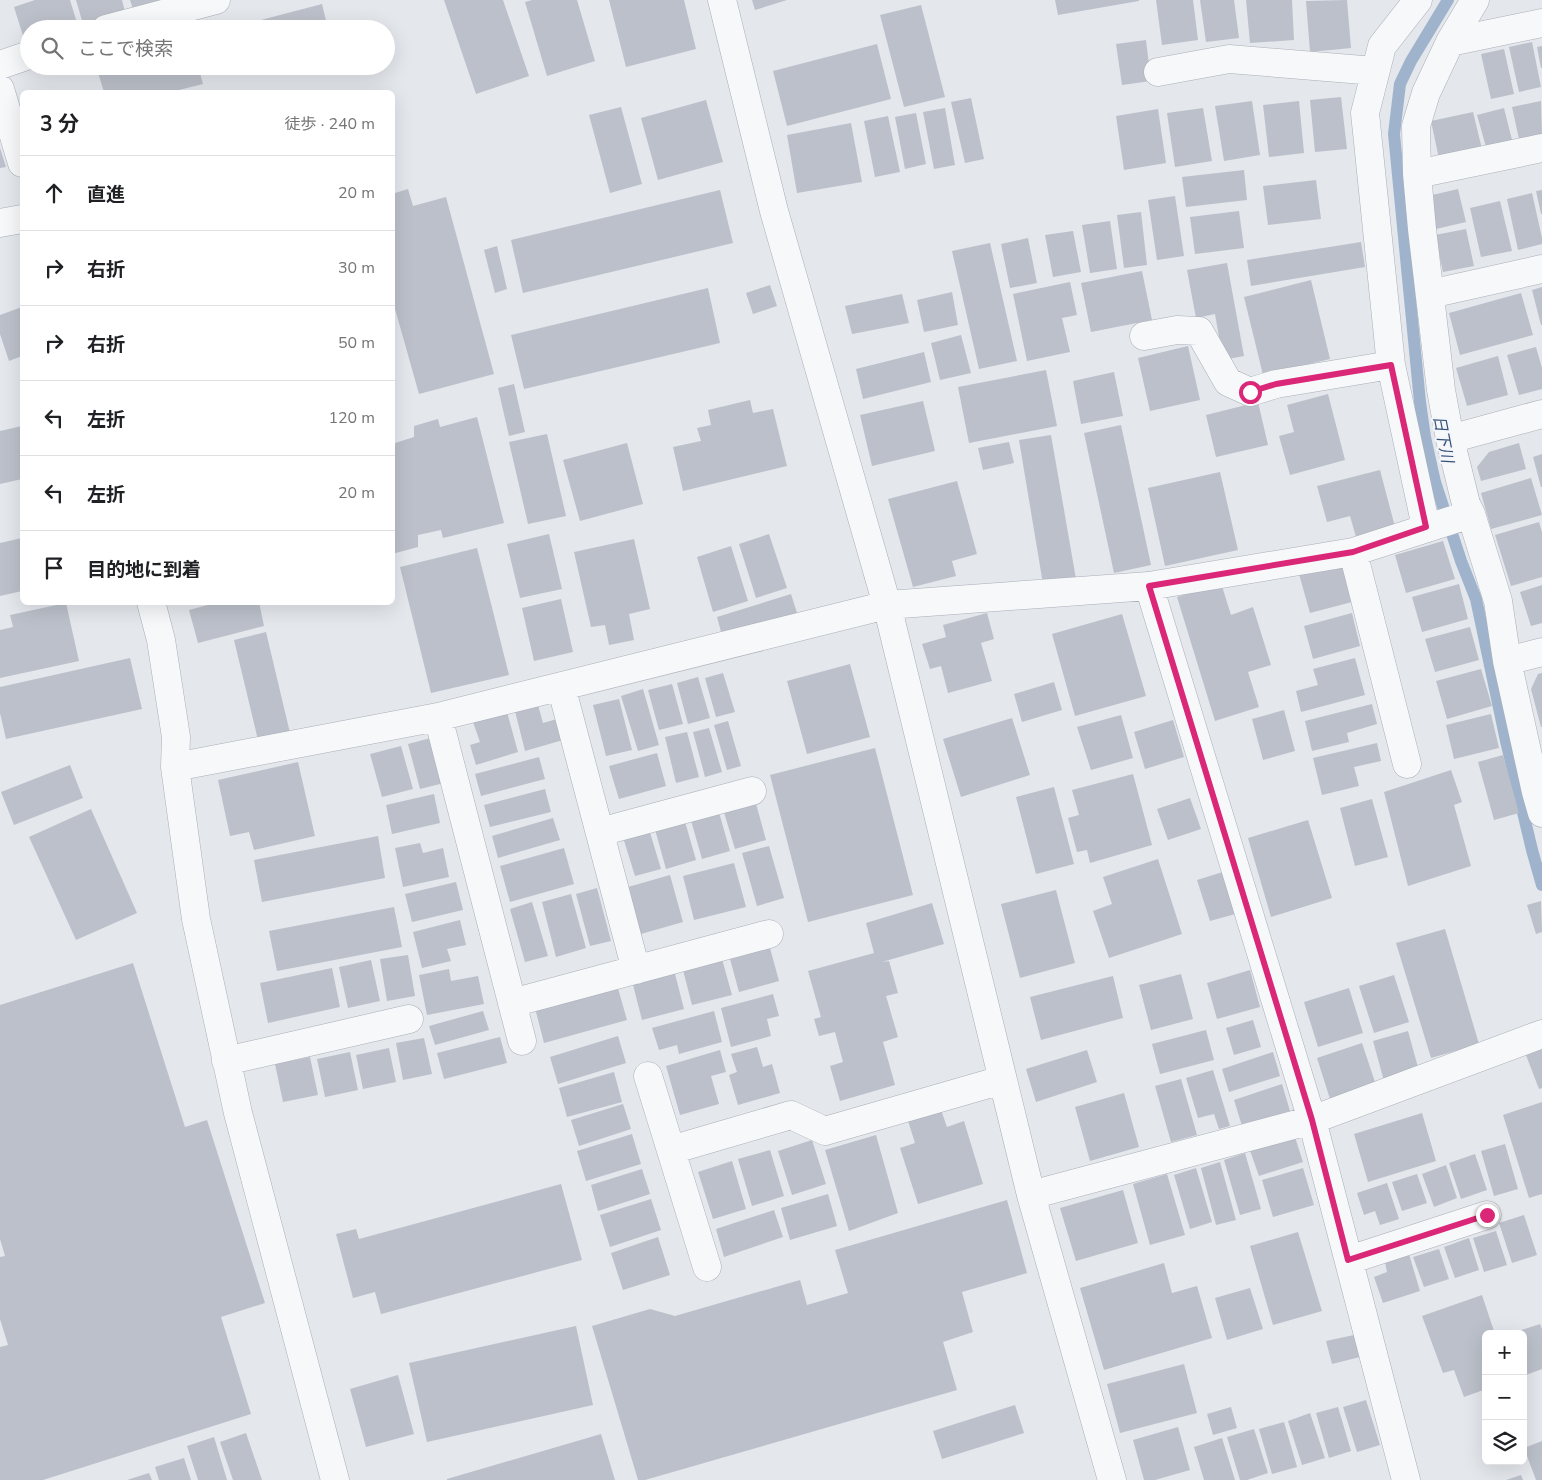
<!DOCTYPE html>
<html lang="ja">
<meta charset="utf-8">
<style>
:root{--surface:#fff;--page:#f6f6f6;--text:#202124;--muted:#757577;--line:#e0e0e0}
body{margin:0;font-family:"Nunito Sans","Noto Sans JP",sans-serif;background:var(--page);color:var(--text)}
.controls{position:absolute;right:15px;bottom:15px;display:grid;overflow:hidden;border-radius:8px;box-shadow:0 5px 20px #0002}
.controls button{width:45px;height:45px;display:grid;place-items:center;padding:0;border:0;border-bottom:1px solid var(--line);background:var(--surface);color:var(--text);font:25px sans-serif}
.stop{position:absolute;width:15px;height:15px;margin:-11px;border:4px solid #db2777;border-radius:50%;background:#fff}
.stop.end{background:#db2777;border-color:#fff;box-shadow:0 1px 5px #0008}
.list{margin:0;padding:0;list-style:none}
h2{display:flex;justify-content:space-between;align-items:center;height:65px;margin:0;padding:0 20px;font-size:21px}
h2 small{font-size:16px;font-weight:400;color:var(--muted)}
.list li{display:grid;grid-template-columns:32px 1fr auto;gap:15px;align-items:center;box-sizing:border-box;height:75px;padding:0 20px;border-top:1px solid var(--line)}
.list b{display:block;font-size:19px;white-space:nowrap}
.list em{font-size:16px;font-style:normal;color:var(--muted)}
.icon{flex:none;width:28px;height:28px;fill:none;stroke:currentColor;stroke-width:2;stroke-linecap:round;stroke-linejoin:round}
.map{position:relative;flex:none;width:1542px;height:1480px;overflow:hidden}
.search{position:absolute;background:var(--surface);box-shadow:0 5px 20px #0002;left:20px;top:20px;width:375px;height:55px;display:flex;align-items:center;gap:12px;box-sizing:border-box;padding:0 18px;border-radius:28px;color:var(--muted);font-size:19px}
.panel{position:absolute;background:var(--surface);box-shadow:0 5px 20px #0002;left:20px;top:90px;width:375px;height:515px;border-radius:8px}
.map>svg:first-child{display:block}
</style>
<div class="map">
<svg width="1542" height="1480" viewBox="0 0 1542 1480">
<rect width="100%" height="100%" fill="#e4e7ec"/>
<g fill="none" stroke-linecap="round" stroke-linejoin="round">
<!-- stream -->
<path stroke="#9fb4cc" stroke-width="12" d="M1448,0L1411,61L1400,84L1394,134L1420,402L1425,437L1435,482L1461,561L1476,599L1506,741L1532,850L1542,885"/>
</g>
<!-- building -->
<path fill="#bbc0ca" d="M35,0H70L78,26L67,29H29V41L25,42L14,7Z
M76,0H122L125,12L83,24Z
M130,0H173L134,12Z
M444,0H503L529,76L476,94Z
M532,0H577L595,61L547,76L525,2Z
M609,0H684L696,49L626,67Z
M752,0H787L755,10Z
M1055,0H1139V1L1058,15Z
M1156,0H1193L1198,40L1162,45Z
M1200,0H1234L1239,38L1206,42Z
M1246,0H1292L1294,40L1250,43Z
M1347,0L1351,48L1310,52L1306,1Z
M322,4L328,29H263L261,20Z
M921,5L945,97L904,107L880,15Z
M1146,40L1151,81L1122,85L1116,44Z
M1532,42L1541,87L1519,92L1509,47Z
M877,44L891,99L787,126L773,71Z
M1542,46V68H1541L1537,47Z
M1504,49L1514,94L1491,99L1481,54Z
M96,66H198L203,84L171,92H104Z
M1341,97L1347,149L1315,152L1310,100Z
M971,98L984,159L965,163L951,102Z
M706,100L723,162L658,180L641,118Z
M1252,101L1260,155L1224,161L1215,106Z
M1299,101L1304,153L1269,157L1263,105Z
M1541,101L1542,135L1519,139L1512,107Z
M621,107L642,184L610,193L589,115Z
M945,108L955,165L934,169L923,112Z
M1203,108L1212,161L1175,167L1167,113Z
M1504,108L1512,140L1486,147L1477,115Z
M1158,109L1166,163L1124,170L1116,116Z
M1473,112L1482,149L1439,159L1431,121Z
M916,113L926,164L905,169L895,117Z
M888,116L900,172L875,177L864,121Z
M851,123L862,182L797,193L787,135Z
M0,148L6,167L0,168Z
M1244,170L1247,200L1186,207L1182,177Z
M1316,180L1321,219L1268,225L1263,186Z
M408,189L413,206L446,197L494,374L419,394L392,298V194Z
M1458,189L1466,222L1436,229L1428,196Z
M720,190L733,243L523,293L511,240Z
M1542,190V214H1541L1536,191Z
M1532,193L1542,238V244L1518,250L1507,199Z
M1175,196L1184,256L1157,260L1148,200Z
M1500,201L1512,251L1481,257L1470,208Z
M1239,211L1244,248L1195,254L1190,217Z
M1141,212L1147,265L1124,268L1117,215Z
M1110,221L1117,269L1090,273L1082,225Z
M1466,229L1474,266L1443,272L1435,235Z
M1073,231L1081,272L1053,277L1045,235Z
M1028,238L1037,283L1010,288L1001,244Z
M1361,242L1365,267L1251,286L1247,260Z
M990,243L1017,361L979,369L952,251Z
M497,246L507,289L495,293L484,250Z
M1227,263L1244,356L1223,360L1215,314L1196,318L1187,270Z
M1142,271L1152,320L1091,332L1081,283Z
M1311,280L1330,359L1263,375L1244,297Z
M1070,282L1077,315L1062,318L1070,352L1027,361L1013,294Z
M770,285L777,306L753,314L746,293Z
M1542,287V325H1541L1532,290Z
M708,288L720,343L524,389L511,335Z
M952,292L958,325L924,332L917,300Z
M1521,293L1533,335L1460,355L1449,313Z
M902,294L909,323L852,334L845,306Z
M22,307V356L9,361L0,334V315Z
M961,335L971,373L940,380L931,343Z
M1188,346L1200,400L1150,411L1138,358Z
M1536,347L1542,368V389L1519,395L1507,355Z
M924,352L931,382L863,399L856,369Z
M1498,356L1508,395L1467,406L1456,368Z
M1046,370L1057,426L969,443L958,387Z
M1114,372L1123,416L1081,424L1073,381Z
M514,384L525,432L509,436L498,388Z
M1328,394L1345,460L1290,475L1279,436L1294,432L1287,405Z
M750,400L753,413L773,409L787,466L683,491L673,447L701,441L697,428L711,425L708,410Z
M923,401L935,451L872,466L860,415Z
M1258,402L1268,445L1216,457L1206,415Z
M477,417L504,523L443,538L441,530L418,535V547L392,554V444L414,437V426L438,419L440,427Z
M1121,425L1151,565L1114,573L1084,433Z
M22,426V479L0,484V431Z
M547,434L566,516L528,524L509,442Z
M1051,435L1076,579L1043,584L1019,440Z
M1009,442L1014,463L983,470L978,448Z
M627,443L643,504L580,521L563,460Z
M1519,443L1526,469L1481,481L1477,467L1489,452Z
M1542,454V487H1541L1533,457Z
M1380,470L1395,527L1356,537L1350,516L1327,522L1317,486Z
M1220,472L1238,550L1165,566L1148,488Z
M1531,478L1542,515L1491,529L1481,493Z
M957,481L977,554L952,561L956,576L913,587L888,499Z
M1539,522L1542,532V577L1511,586L1495,535Z
M549,534L562,589L520,598L507,544Z
M769,534L787,588L756,598L739,544Z
M22,538V591L0,596V543Z
M634,539L650,609L629,614L634,640L609,645L605,625L591,627L574,552Z
M1443,541L1455,579L1406,593L1395,555Z
M731,546L748,601L713,612L697,557Z
M477,548L509,675L431,693L400,567Z
M1341,562L1352,602L1310,613L1299,574Z
M1221,583L1231,615L1253,607L1271,665L1248,672L1259,707L1215,721L1177,597Z
M1459,584L1468,619L1422,632L1412,597Z
M1542,585V623L1531,626L1520,592Z
M791,594L798,616L723,639L717,617Z
M561,599L573,652L534,661L522,608Z
M219,602H259L264,626L198,643L189,610Z
M66,603L79,661L0,678V630L13,627L10,615Z
M987,613L994,639L981,643L992,681L948,693L941,666L930,669L922,644L946,637L943,625Z
M1352,613L1360,646L1313,659L1304,626Z
M1122,614L1146,696L1075,716L1052,634Z
M1470,627L1479,660L1435,672L1425,639Z
M266,632L290,733L258,740L234,640Z
M130,658L142,709L6,739L0,713V687Z
M1355,658L1365,695L1301,712L1296,691L1318,685L1313,669Z
M850,664L870,737L807,754L787,681Z
M1481,669L1492,706L1447,719L1436,681Z
M723,673L735,712L716,717L705,678Z
M1542,673V727H1541L1531,689L1538,674Z
M698,677L710,718L688,724L677,683Z
M1054,682L1062,710L1022,722L1014,694Z
M672,684L683,724L659,730L648,690Z
M643,689L659,745L638,751L621,696Z
M619,699L632,750L606,756L593,705Z
M1372,704L1377,724L1347,733L1349,742L1312,751L1305,721Z
M538,705L543,723L557,719L563,740L525,751L515,711Z
M1284,710L1295,751L1263,760L1252,719Z
M507,712L518,752L476,765L470,745L480,742L473,722Z
M1491,714L1499,748L1454,759L1446,725Z
M1121,715L1133,758L1091,770L1077,727Z
M1012,718L1030,775L961,797L943,739Z
M1173,720L1184,757L1145,769L1134,732Z
M728,721L741,766L727,770L714,725Z
M709,728L722,772L705,777L693,732Z
M687,732L699,777L676,783L665,737Z
M431,738L444,783L420,789L408,744Z
M1377,743L1381,761L1354,767L1359,786L1322,795L1313,758Z
M401,746L413,789L382,797L370,754Z
M875,748L913,895L808,922L770,775Z
M657,753L666,786L619,799L609,766Z
M1503,755L1519,813L1494,820L1478,762Z
M539,757L545,779L481,796L475,774Z
M298,762L315,836L254,850L249,832L230,836L218,780Z
M70,765L83,798L14,825L1,792Z
M1451,770L1462,802L1454,805L1471,866L1408,886L1384,792Z
M1133,774L1152,845L1090,863L1087,850L1077,852L1068,818L1079,815L1072,790Z
M1054,787L1074,864L1036,874L1016,797Z
M545,789L551,812L490,827L484,805Z
M434,794L440,823L392,834L386,805Z
M1190,798L1201,829L1168,840L1157,809Z
M1372,799L1388,857L1355,866L1340,808Z
M755,800L766,840L735,849L723,809Z
M91,809L137,913L76,940L29,837Z
M718,809L730,851L702,859L690,817Z
M553,818L560,840L498,858L492,836Z
M684,818L696,860L666,869L654,826Z
M1308,820L1332,898L1271,917L1248,838Z
M648,826L661,869L635,876L622,834Z
M378,836L385,878L262,902L254,860Z
M420,843L423,853L443,848L449,877L403,887L395,848Z
M769,846L784,898L757,906L742,853Z
M564,848L574,884L510,902L500,866Z
M1158,859L1182,934L1109,958L1093,911L1112,904L1103,877Z
M734,863L746,907L694,920L683,876Z
M1226,871L1239,913L1210,921L1197,880Z
M670,875L683,922L641,934L628,887Z
M456,882L463,910L412,922L405,894Z
M597,888L611,941L590,946L576,894Z
M1056,890L1075,963L1020,978L1001,904Z
M571,894L586,948L556,957L542,902Z
M1541,901L1542,932L1536,934L1527,905Z
M532,902L548,956L525,962L510,909Z
M932,903L944,944L882,962L889,961L898,993L886,996L898,1037L883,1042L895,1085L840,1101L830,1066L843,1062L835,1032L819,1036L814,1019L821,1017L808,971L874,953L866,923Z
M394,907L402,947L277,971L269,931Z
M460,920L466,945L447,949L451,961L422,968L413,932Z
M1445,929L1479,1044L1431,1058L1396,943Z
M770,948L779,981L739,992L730,959Z
M408,955L415,996L387,1001L380,959Z
M722,959L732,995L692,1005L683,970Z
M371,960L380,1001L348,1008L339,967Z
M133,963L185,1127L207,1120L265,1303L221,1317L251,1414L43,1480H0V1347L8,1345L0,1319V1257L5,1256L0,1239V1005Z
M332,968L340,1007L268,1023L260,983Z
M449,969L451,981L478,976L484,1004L427,1015L419,975Z
M674,970L684,1009L642,1020L632,981Z
M1250,970L1260,1007L1217,1019L1207,983Z
M1181,974L1193,1019L1151,1030L1139,985Z
M1394,975L1409,1022L1374,1033L1359,986Z
M1113,976L1123,1018L1041,1040L1030,997Z
M617,985L627,1020L544,1043L535,1008Z
M1349,988L1363,1033L1318,1047L1304,1002Z
M773,994L779,1016L767,1019L771,1036L731,1047L721,1008Z
M483,1011L489,1030L435,1045L429,1026Z
M714,1011L722,1042L679,1054L677,1045L659,1050L652,1028Z
M1253,1020L1261,1047L1234,1055L1226,1028Z
M1206,1030L1214,1060L1160,1074L1152,1044Z
M1408,1031L1419,1071L1384,1081L1373,1041Z
M618,1036L626,1063L558,1084L550,1057Z
M500,1037L507,1063L444,1079L437,1053Z
M424,1038L432,1074L403,1080L396,1043Z
M1362,1043L1376,1085L1330,1099L1317,1058Z
M1542,1044V1088L1539,1089L1524,1050Z
M757,1047L763,1067L772,1064L780,1093L738,1105L729,1075L737,1072L731,1054Z
M389,1048L396,1082L363,1089L356,1055Z
M720,1050L726,1072L711,1076L719,1104L680,1115L666,1066Z
M1087,1050L1097,1082L1036,1102L1026,1069Z
M350,1052L358,1090L325,1097L317,1059Z
M1273,1052L1280,1076L1229,1092L1222,1069Z
M310,1057L318,1095L283,1102L275,1064Z
M1213,1070L1230,1126L1219,1129L1214,1114L1198,1118L1186,1078Z
M614,1072L622,1102L567,1117L559,1088Z
M1181,1079L1197,1135L1171,1142L1155,1086Z
M1282,1084L1290,1111L1242,1126L1234,1100Z
M1124,1093L1139,1147L1090,1161L1075,1107Z
M1542,1102V1194L1529,1198L1503,1115Z
M623,1104L631,1129L579,1146L571,1120Z
M941,1110L947,1127L964,1121L983,1184L918,1204L900,1148L915,1143L908,1121Z
M1422,1113L1436,1161L1368,1182L1354,1134Z
M1293,1131L1303,1162L1259,1176L1248,1145Z
M632,1134L641,1164L586,1181L577,1151Z
M876,1135L898,1213L849,1231L825,1150Z
M812,1140L826,1184L792,1195L778,1151Z
M1505,1144L1518,1189L1494,1196L1481,1151Z
M770,1150L784,1196L752,1206L738,1159Z
M1245,1153L1261,1209L1240,1215L1224,1160Z
M1475,1154L1487,1190L1461,1199L1449,1163Z
M732,1161L746,1209L713,1219L698,1172Z
M1220,1162L1236,1220L1216,1225L1201,1168Z
M1446,1165L1457,1198L1434,1207L1422,1174Z
M1196,1168L1212,1222L1190,1229L1174,1175Z
M1303,1168L1314,1205L1273,1217L1262,1180Z
M642,1169L650,1194L598,1211L591,1185Z
M1167,1174L1185,1235L1150,1245L1133,1184Z
M1417,1174L1427,1203L1402,1211L1392,1182Z
M1387,1183L1399,1219L1380,1225L1375,1211L1364,1215L1357,1193Z
M561,1184L582,1260L381,1314L375,1292L353,1298L336,1234L356,1229L359,1239Z
M1123,1190L1138,1243L1076,1261L1060,1208Z
M828,1194L837,1226L790,1240L781,1208Z
M651,1199L661,1230L610,1247L600,1215Z
M1007,1200L1027,1273L962,1292L973,1332L943,1342L957,1390L645,1480H638L592,1326L650,1309L675,1316L800,1280L807,1305L848,1293L835,1250Z
M774,1210L783,1237L724,1257L716,1229Z
M1524,1215L1537,1255L1512,1263L1499,1223Z
M1496,1231L1507,1265L1484,1272L1473,1238Z
M1298,1232L1322,1311L1273,1325L1250,1246Z
M658,1237L670,1275L623,1290L611,1253Z
M1469,1238L1479,1270L1455,1278L1444,1247Z
M1439,1249L1449,1279L1424,1287L1413,1257Z
M1409,1254L1420,1291L1383,1303L1374,1277L1387,1272L1385,1262Z
M1164,1263L1172,1293L1197,1286L1212,1338L1104,1370L1080,1288Z
M1250,1288L1263,1329L1227,1340L1215,1298Z
M1482,1295L1495,1334H1486V1389L1464,1397L1454,1370L1443,1373L1422,1316Z
M1540,1324L1542,1329V1369L1523,1376V1334L1512,1333Z
M576,1326L593,1405L427,1442L409,1363Z
M1354,1335L1360,1357L1332,1364L1326,1341Z
M1184,1364L1197,1413L1120,1433L1107,1384Z
M398,1375L414,1434L366,1447L350,1389Z
M1366,1400L1380,1445L1357,1452L1343,1407Z
M1015,1405L1024,1433L942,1459L933,1431Z
M1231,1407L1237,1428L1213,1435L1207,1414Z
M1338,1407L1351,1451L1329,1458L1316,1413Z
M1310,1413L1325,1458L1302,1465L1288,1421Z
M1284,1422L1297,1467L1272,1474L1259,1429Z
M1178,1427L1190,1470L1155,1480H1144L1133,1440Z
M1254,1429L1268,1473L1247,1480H1240L1227,1437Z
M246,1433L262,1480H233L220,1442Z
M601,1434L615,1480H447V1479Z
M214,1437L227,1480H198L187,1446Z
M1222,1438L1235,1480H1204L1194,1447Z
M1542,1441V1480H1536L1524,1448Z
M184,1458L191,1480H159L155,1467Z
M149,1473L152,1480H127Z
M1521,1475L1523,1480H1506Z"/>
<g fill="none" stroke-linecap="round" stroke-linejoin="round">
<defs>
<path id="minor" d="M722,0L774,211L887,605L1031,1195L1112,1480
M1418,0L1382,46L1365,113L1391,365L1426,527
M1475,0L1450,42L1426,93L1416,126L1417,174L1422,229L1441,390L1450,439L1466,504L1471,514L1498,601L1507,661L1536,792L1542,813
M106,29L216,0
M1450,42L1542,23
M0,65L29,55
M1158,72L1229,59L1375,71
M0,89L22,163
M1417,174L1542,148
M0,223L22,219
M1430,294L1542,269
M1144,336L1177,330L1199,331L1228,382L1250,392L1276,384L1391,365
M1450,439L1542,414
M1353,552L1407,764
M1149,586L1312,1120L1406,1480
M151,602L161,640L176,737L175,767L196,919L238,1113L335,1480
M1507,661L1542,652
M561,686L636,970
M438,717L522,1041
M175,767L438,717L887,605L1149,586L1353,552L1471,514
M600,832L752,791
M512,1003L769,934
M226,1061L409,1019
M648,1076L707,1267
M671,1150L791,1115L825,1131L1002,1080
M1031,1195L1312,1120L1542,1034
M1349,1260L1487,1215"/>
</defs>
<!-- minor casing -->
<use href="#minor" stroke="#a9aeb7" stroke-width="29"/>
<!-- minor -->
<use href="#minor" stroke="#f7f8fa" stroke-width="28"/>
</g>
<g fill="none" stroke-linecap="round" stroke-linejoin="round">
<!-- route -->
<path stroke="#db2777" stroke-width="6" d="M1250,392L1276,384L1391,365L1426,527L1353,552L1149,586L1312,1120L1348,1260L1487,1215"/>
</g>
<g text-anchor="middle" dominant-baseline="central" stroke-width="4" stroke-linejoin="round" paint-order="stroke">
<!-- water labels -->
<g font-size="16" font-style="italic" fill="#34527a" stroke="#f4f6f9">
<text transform="translate(1443 439) rotate(79)">日下川</text>
</g>
</g>
</svg>
<div class="controls">
<button>+</button>
<button>−</button>
<button><svg class="icon" aria-label="layers" viewBox="0 0 24 24"><path d="M12 4l9 5-9 5-9-5zM3 14l9 5 9-5"/></svg></button>
</div>
<div class="stop" style="left:1250px;top:392px"></div>
<div class="stop end" style="left:1487px;top:1215px"></div>
<div class="search"><svg class="icon" aria-label="search" viewBox="0 0 24 24"><circle cx="10" cy="10" r="6"/><path d="M15 15l6 6"/></svg>ここで検索</div>
<section class="panel">
<h2>3 分<small>徒歩 · 240 m</small></h2>
<ul class="list">
<li><svg class="icon" aria-label="ahead" viewBox="0 0 24 24"><path d="M12 20V5M6 11l6-6 6 6"/></svg><div><b>直進</b></div><em>20 m</em></li>
<li><svg class="icon" aria-label="right" viewBox="0 0 24 24"><path d="M7 20v-9h11M14 6l5 5-5 5"/></svg><div><b>右折</b></div><em>30 m</em></li>
<li><svg class="icon" aria-label="right" viewBox="0 0 24 24"><path d="M7 20v-9h11M14 6l5 5-5 5"/></svg><div><b>右折</b></div><em>50 m</em></li>
<li><svg class="icon" aria-label="left" viewBox="0 0 24 24"><path d="M17 20v-9H6M10 6l-5 5 5 5"/></svg><div><b>左折</b></div><em>120 m</em></li>
<li><svg class="icon" aria-label="left" viewBox="0 0 24 24"><path d="M17 20v-9H6M10 6l-5 5 5 5"/></svg><div><b>左折</b></div><em>20 m</em></li>
<li><svg class="icon" aria-label="arrive" viewBox="0 0 24 24"><path d="M6 21V4h12l-3 4 3 4H6"/></svg><div><b>目的地に到着</b></div></li>
</ul>
</section>
</div>
